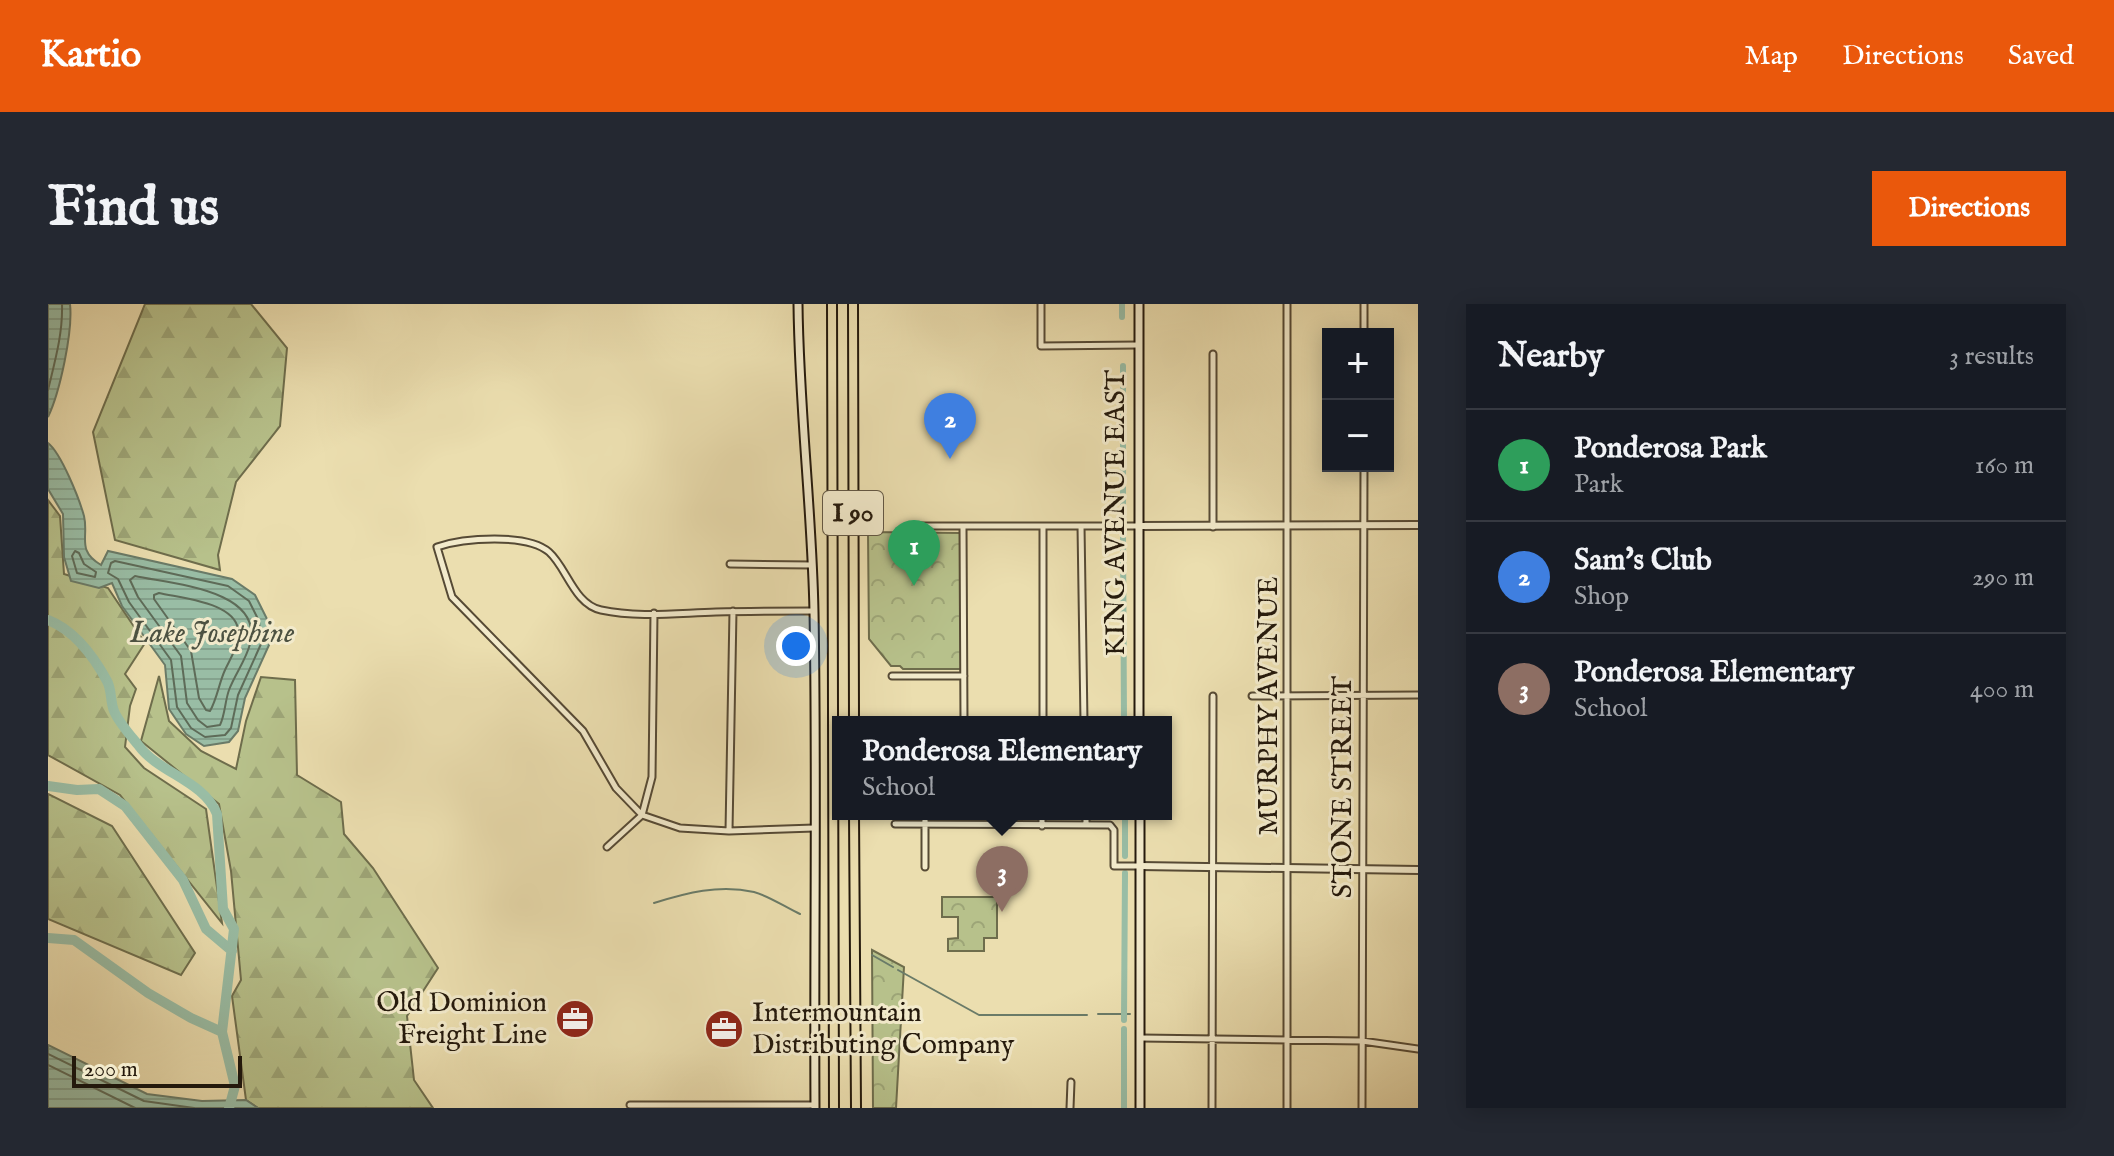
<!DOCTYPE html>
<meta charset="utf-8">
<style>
:root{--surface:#171b24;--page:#242831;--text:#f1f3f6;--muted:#9ea1a6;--line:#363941;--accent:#ea580c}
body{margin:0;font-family:"IM FELL English",serif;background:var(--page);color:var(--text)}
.controls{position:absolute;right:24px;top:24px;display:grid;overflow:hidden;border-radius:0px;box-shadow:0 4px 20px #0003}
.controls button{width:72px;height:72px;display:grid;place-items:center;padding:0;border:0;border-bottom:2px solid var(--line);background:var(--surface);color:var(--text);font:40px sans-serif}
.scale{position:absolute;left:24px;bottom:20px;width:170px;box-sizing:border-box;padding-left:8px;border:4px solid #24190c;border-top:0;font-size:22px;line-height:28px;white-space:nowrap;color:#24190c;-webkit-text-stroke:6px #f2eacb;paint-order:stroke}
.you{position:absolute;left:748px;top:342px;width:28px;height:28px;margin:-20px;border:6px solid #fff;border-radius:50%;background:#1a73e8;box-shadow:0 0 0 12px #1a73e833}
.badge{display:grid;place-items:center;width:52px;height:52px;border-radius:50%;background:var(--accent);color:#fff;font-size:26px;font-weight:700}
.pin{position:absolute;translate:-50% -66px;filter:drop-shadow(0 2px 4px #0008)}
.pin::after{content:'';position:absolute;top:42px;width:28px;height:24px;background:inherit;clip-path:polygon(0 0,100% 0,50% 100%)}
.popup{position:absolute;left:784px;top:412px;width:340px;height:104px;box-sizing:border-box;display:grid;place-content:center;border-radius:0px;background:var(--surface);filter:drop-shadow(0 2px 6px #0005);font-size:26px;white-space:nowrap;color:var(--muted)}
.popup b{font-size:30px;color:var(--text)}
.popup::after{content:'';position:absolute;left:50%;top:100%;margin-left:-16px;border:16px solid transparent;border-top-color:var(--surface)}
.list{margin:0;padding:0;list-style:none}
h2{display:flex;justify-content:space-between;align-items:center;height:104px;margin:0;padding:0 32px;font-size:34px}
h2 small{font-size:26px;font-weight:400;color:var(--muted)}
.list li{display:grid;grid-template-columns:52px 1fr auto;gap:24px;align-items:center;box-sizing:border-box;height:112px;padding:0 32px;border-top:2px solid var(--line)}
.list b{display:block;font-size:30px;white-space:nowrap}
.list p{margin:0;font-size:26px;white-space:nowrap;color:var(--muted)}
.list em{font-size:26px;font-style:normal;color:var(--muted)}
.map{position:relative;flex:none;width:1370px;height:804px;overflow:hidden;border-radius:0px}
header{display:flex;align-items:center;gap:48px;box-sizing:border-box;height:112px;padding:0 40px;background:var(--accent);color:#fff}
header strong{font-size:38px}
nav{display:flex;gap:44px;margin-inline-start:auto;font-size:28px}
.intro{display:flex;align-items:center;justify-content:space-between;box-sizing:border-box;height:192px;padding:0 48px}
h1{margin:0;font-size:56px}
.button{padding:20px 36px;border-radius:0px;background:var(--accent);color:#fff;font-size:28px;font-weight:700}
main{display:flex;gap:48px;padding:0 48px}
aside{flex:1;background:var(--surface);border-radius:0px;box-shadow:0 4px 20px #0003}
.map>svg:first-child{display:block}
</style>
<header>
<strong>Kartio</strong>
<nav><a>Map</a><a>Directions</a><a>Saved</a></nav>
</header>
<div class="intro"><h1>Find us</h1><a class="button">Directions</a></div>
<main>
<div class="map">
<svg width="1370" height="804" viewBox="0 0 1370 804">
<defs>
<pattern id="forest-firs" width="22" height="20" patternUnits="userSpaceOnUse" patternTransform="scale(2)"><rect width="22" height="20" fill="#b7c18b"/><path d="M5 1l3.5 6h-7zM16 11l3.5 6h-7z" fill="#9da577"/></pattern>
<pattern id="park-crowns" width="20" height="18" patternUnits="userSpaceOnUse" patternTransform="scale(2)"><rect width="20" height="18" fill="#b7c18b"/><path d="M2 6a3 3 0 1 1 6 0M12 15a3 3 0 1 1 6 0" fill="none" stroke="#9da577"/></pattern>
<pattern id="water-rules" width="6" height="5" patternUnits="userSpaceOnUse" patternTransform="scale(2)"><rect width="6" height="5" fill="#99bda5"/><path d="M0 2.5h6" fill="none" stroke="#84a28d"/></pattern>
</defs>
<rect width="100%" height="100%" fill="#ebdeaf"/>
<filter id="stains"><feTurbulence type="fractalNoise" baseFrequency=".0025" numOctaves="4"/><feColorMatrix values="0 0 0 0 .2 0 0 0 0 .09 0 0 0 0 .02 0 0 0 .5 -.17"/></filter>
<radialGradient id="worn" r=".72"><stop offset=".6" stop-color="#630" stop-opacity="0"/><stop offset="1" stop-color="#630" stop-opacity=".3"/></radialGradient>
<!-- forest -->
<path fill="url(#forest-firs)" stroke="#6e6d4c" stroke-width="2" d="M97,0H203L239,44L232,122L188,178L170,251L172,266L67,236L45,128Z
M0,196L12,212L16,270L60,284L97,339L77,370L88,385L82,402L77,443L96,464L158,505L174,619L72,491L0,451Z
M111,372L121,417L153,447L188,465L198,417L213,373L247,376L249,471L293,498L296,530L325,564L390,664L359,712L366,776L385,804H210L198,796L184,692L193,676L183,567L171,500L93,437Z
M0,490L64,522L147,649L133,671L0,615Z"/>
<!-- park -->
<path fill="url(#park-crowns)" stroke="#6e6d4c" stroke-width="2" d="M820,228L912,229L913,365H855L852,362H843L821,335Z
M894,593H949V634H936V647H900V635L910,634V613H894Z
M824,646L856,663L848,804H825Z"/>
<!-- water -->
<path fill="url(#water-rules)" stroke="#6a7b68" stroke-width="2" d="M0,0H22C25,27 12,88 0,113Z
M0,139C13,149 31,194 36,212C41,233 28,246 53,261L60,247L184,275L207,291L219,315L221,341L197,394L190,427L181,438L156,442L138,430L121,405L117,361L74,302L64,279L51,284L23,277L16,253L15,210L0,185Z
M0,741L99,790L154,797L198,796L210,804H0Z"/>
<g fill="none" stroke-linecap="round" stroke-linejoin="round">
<!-- shore -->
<path stroke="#5e6b58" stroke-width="2" d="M0,86C7,57 15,29 14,0
M27,247L31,249L36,260L48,268L47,273L29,269L24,252Z
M67,257L180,282L201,297L211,317L213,340L190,391L183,424L177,431L157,433L143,424L129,403L123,356L81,298L70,275L60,269L63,259Z
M87,272C122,280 216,285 202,340C198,356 187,370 181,386C177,397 177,411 172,421L159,423L150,416L139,399L133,352L90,293L82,276Z
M111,289C136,295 201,299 189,338C187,348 181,357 177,366C171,379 169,395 162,407L158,406L151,394L143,347L106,295V291Z
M0,750L96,797L146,804
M0,761L87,804"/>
<!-- stream -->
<path stroke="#6a7b68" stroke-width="2" d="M606,599C638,589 671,580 706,588C721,592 737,603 752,610
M824,651L845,663
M850,666L931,711H1039
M1050,710H1082"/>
<!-- canal -->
<path stroke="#99bda5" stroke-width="6" d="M1074,0V13
M1075,62V209
M1075,233L1076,418
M1077,510V552
M1076,716L1077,569
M1076,804V725"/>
<!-- river -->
<path stroke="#99bda5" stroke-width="10" d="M0,316C26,326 46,353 59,377C64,386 62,397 66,407C71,419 83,432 91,442C111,469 156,477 169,510L175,605L186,625L174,728L187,782L181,804
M0,482L29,486L51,485L77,502L135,576L158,625L184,647
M0,634L26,636L100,689L143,714L174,728"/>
<defs>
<path id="minor" d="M993,0V42L1090,41
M1239,0V804
M1316,30V0
M1165,50V223
M866,222H1089
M1033,222L1036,418
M915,223L916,418
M682,260L764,261
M766,307C733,307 701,307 668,308C630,309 590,314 553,306C526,300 519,264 501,248C479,229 415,234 389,243L404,293L535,427L568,484L594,511L632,524L681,527L766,524
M844,372H916
M1204,392L1370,391
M995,418V222
M1038,510V521
M847,520L1062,521L1066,526V562H1092
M994,522V510
M681,527L685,307
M559,543L594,511L604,473L606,309
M877,563V510
M1093,734L1314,737L1370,745
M582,801H767
M1022,804L1023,778
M1164,804L1165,392
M1314,804L1316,162"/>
<path id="tertiary" d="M1090,222L1370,221
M1092,562L1370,566"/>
<path id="secondary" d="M750,0C751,103 764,205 766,308C769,473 766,639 767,804
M1091,0V418
M1092,510V804"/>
<path id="motorway" d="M784,0L786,804
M805,0L806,418
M806,510L808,804"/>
</defs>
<!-- minor casing -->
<use href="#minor" stroke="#564a35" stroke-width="9"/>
<!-- tertiary casing -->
<use href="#tertiary" stroke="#564a35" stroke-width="10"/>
<!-- secondary casing -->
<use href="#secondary" stroke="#24190c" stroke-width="11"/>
<!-- motorway casing -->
<use href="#motorway" stroke="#24190c" stroke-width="12"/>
<!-- minor -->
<use href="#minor" stroke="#f2eacb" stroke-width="5"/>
<!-- tertiary -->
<use href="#tertiary" stroke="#f2eacb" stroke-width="6"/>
<!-- secondary -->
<use href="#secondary" stroke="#f2eacb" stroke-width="7"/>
<!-- motorway -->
<use href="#motorway" stroke="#ebdeaf" stroke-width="8"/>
</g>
<!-- icons -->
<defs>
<symbol id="office-disc" viewBox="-11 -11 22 22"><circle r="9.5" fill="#8f2418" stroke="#f2eacb"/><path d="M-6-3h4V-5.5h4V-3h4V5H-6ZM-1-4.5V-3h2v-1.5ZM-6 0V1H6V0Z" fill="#fff"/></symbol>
</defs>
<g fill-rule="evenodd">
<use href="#office-disc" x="505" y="693" width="44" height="44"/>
<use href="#office-disc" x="654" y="703" width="44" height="44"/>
</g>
<g text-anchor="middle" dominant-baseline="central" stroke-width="6" stroke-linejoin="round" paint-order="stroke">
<!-- shield labels -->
<rect fill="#f2eacb" stroke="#625845" stroke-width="2" x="775" y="187" width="60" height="44" rx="6"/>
<g font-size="26" font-weight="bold" fill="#24190c">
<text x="805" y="209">I 90</text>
</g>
<!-- street labels -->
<g font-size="28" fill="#24190c" stroke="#f2eacb">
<text transform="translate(1068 209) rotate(-90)">KING AVENUE EAST</text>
<text transform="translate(1221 402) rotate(-90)">MURPHY AVENUE</text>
<text transform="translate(1295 483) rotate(-90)">STONE STREET</text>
</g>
<!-- poi labels -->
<g font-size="28" fill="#24190c" stroke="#f2eacb" text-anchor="end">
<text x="499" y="699">Old Dominion<tspan x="499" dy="32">Freight Line</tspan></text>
<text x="704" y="709" text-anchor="start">Intermountain<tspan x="704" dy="32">Distributing Company</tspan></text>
</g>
<!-- water labels -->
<g font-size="30" font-style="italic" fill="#4d5242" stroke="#f2eacb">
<text x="164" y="330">Lake Josephine</text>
</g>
</g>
<rect width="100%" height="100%" filter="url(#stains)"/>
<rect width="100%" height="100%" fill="url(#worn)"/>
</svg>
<div class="controls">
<button>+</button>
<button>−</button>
</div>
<div class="scale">200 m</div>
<div class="you"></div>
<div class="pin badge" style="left:866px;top:282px;background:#2e9e5b">1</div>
<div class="pin badge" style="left:902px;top:155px;background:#3f7fe0">2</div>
<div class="pin badge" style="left:954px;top:608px;background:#8d6e63">3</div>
<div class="popup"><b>Ponderosa Elementary</b>School</div>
</div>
<aside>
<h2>Nearby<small>3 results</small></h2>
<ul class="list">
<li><span class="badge" style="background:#2e9e5b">1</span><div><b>Ponderosa Park</b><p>Park</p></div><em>160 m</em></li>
<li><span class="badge" style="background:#3f7fe0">2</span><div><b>Sam's Club</b><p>Shop</p></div><em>290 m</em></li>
<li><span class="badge" style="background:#8d6e63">3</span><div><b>Ponderosa Elementary</b><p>School</p></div><em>400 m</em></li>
</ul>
</aside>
</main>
